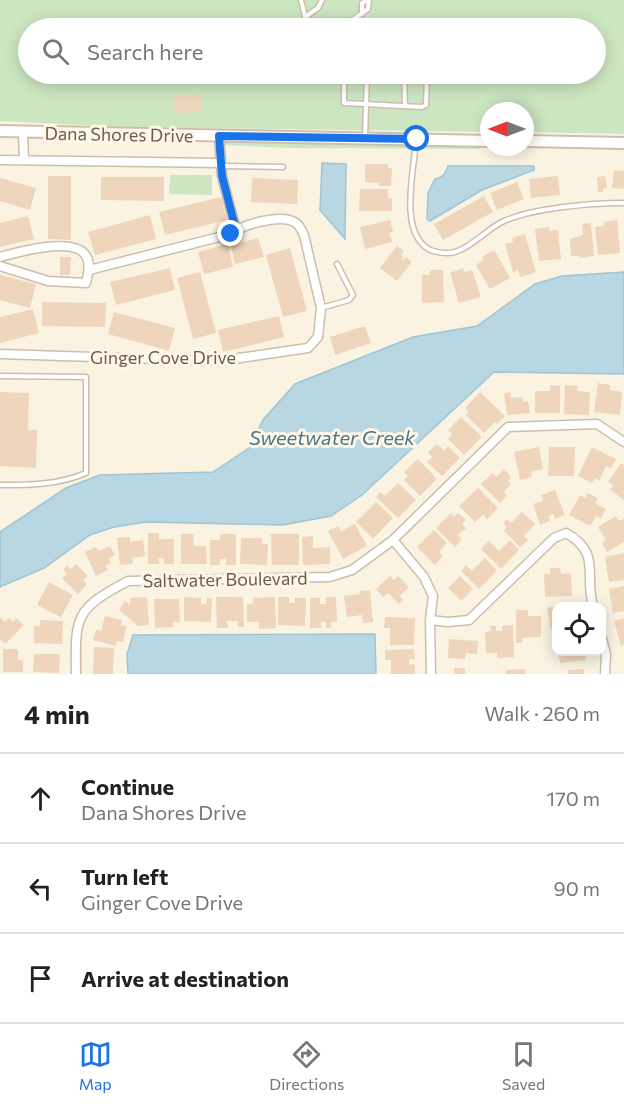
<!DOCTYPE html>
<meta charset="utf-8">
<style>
:root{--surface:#fff;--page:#f2f2f2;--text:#222;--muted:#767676;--line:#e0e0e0;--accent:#1a73e8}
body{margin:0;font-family:Commissioner,sans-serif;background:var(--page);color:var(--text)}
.controls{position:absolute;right:18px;bottom:18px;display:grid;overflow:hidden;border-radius:12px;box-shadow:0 3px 15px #0003}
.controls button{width:54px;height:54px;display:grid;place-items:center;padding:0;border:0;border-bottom:2px solid var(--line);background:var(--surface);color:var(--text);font:30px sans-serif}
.compass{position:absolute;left:480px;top:102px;width:54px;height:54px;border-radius:50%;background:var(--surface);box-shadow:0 3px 15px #0003;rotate:270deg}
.stop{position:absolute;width:18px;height:18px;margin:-14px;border:4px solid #1a73e8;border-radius:50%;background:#fff}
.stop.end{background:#1a73e8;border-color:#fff;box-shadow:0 2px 6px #0008}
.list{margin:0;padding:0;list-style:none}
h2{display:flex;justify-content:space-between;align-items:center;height:78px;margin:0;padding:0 24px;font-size:26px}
h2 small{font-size:20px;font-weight:400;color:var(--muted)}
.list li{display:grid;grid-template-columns:39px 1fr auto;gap:18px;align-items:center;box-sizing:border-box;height:90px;padding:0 24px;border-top:2px solid var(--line)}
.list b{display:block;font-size:22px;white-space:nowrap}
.list p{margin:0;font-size:20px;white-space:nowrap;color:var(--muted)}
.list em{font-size:20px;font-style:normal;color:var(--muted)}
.icon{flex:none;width:33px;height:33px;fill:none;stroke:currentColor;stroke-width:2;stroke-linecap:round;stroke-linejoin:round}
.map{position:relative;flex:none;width:624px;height:674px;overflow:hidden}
.search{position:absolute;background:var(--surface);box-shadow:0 3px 15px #0003;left:18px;right:18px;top:18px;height:66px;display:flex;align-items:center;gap:15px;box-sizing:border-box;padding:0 21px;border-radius:33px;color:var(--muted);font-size:22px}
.sheet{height:348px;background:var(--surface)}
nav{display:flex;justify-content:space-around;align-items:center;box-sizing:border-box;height:84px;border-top:2px solid var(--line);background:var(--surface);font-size:16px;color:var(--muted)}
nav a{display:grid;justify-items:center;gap:3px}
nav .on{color:var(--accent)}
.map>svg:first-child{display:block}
</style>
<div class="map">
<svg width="624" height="674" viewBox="0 0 624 674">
<rect width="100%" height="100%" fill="#faf3e2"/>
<!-- green -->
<path fill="#cce6c2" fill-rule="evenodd" d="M0,0H624V134L525,132V111H489V132L121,127L0,121ZM28,28H596V74H28Z
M224,140L479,145L480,149L291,148L224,145Z
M170,175H212V195L169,194Z"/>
<!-- water -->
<path fill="#b8d7e2" stroke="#9fc5d3" stroke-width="1.5" d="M322,163L346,164L345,239L320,210Z
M448,166H534V170L482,190L430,221L427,219L428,193L435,179C444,177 445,174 448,166Z
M624,272V374L494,372L362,495L331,516L283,525L146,522L114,527L90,535L44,568L0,587V532L66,488L100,475L213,472L249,448L263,420L295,384L413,337L477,326L535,284L562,276Z
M375,634L376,674H128L127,654L133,635Z"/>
<!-- building -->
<path fill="#eed5bb" d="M202,95V112L175,113L174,96Z
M365,164H388V168H392L391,186H379V183L365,182Z
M614,170L624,171V189L612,188Z
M48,176H71V240L48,239Z
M558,176L560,195L531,198L529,179Z
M605,176L607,188L603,189V192H598L597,177Z
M101,177H164V201L101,200Z
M0,178L36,188L30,210L0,201Z
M252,178L298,180L297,204L251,202Z
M517,182L524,199L497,210L490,193Z
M360,189H388V198H392V211H359Z
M484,196L493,212L443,240L434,224Z
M221,197L227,220L165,235L159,212Z
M150,215L156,239L95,255L88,232Z
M28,216L34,239L0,247V223Z
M390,220L393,232L389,233L392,242L365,249L360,227Z
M617,220L620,253L598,255L595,227L604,226V222Z
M591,223L594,256L580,258L579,256H571L570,239L583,235L582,224Z
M549,227V231L558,230L561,259L539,261L535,229Z
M525,234L536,272L520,277L518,270L513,272L505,244L513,242L512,238Z
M258,238L264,257L235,264L231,246Z
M228,244L233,267L204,274L198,252Z
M397,246L404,251L401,255L403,257L402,258L403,260L406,257L412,262L397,281L380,268Z
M290,248L307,311L283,317L266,255Z
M494,250L510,278L490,289L476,265L484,260L482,257Z
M60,257H71L70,275H60Z
M170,268L175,290L116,305L110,282Z
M463,268L464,272L472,270L481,297L459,303L450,273Z
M430,270H443L444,302L422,303V275H430Z
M200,272L216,333L193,339L177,278Z
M0,275L36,284L30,308L0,300Z
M42,302L106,303L105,327L42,326Z
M33,309L39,333L0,343V317Z
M114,312L175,328L169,351L108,334Z
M279,316L284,337L223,352L218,330Z
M365,326L371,343L335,355L330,337Z
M598,383L610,385V390L622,392L620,415L594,412Z
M550,385L560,386V413H535V391H550Z
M565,385L578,386L577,391L590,392L589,415L564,414Z
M0,392L29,393L28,430H37L36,468L0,466Z
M480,392L505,416L497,424L495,422L484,433L466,415L469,412L465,408Z
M510,392L511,398L522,397L523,402L528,401L530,413L507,415L504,393Z
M461,417L482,437L464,455L448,439L452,434L448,430Z
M437,444L444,451L448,446L460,458L442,476L427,462L432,457L428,452Z
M539,447L543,469L531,472L532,477L520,480L514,452Z
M549,447H575L574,476H548Z
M592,447L616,459L611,468L606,466L599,481L595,478L592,483L578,476Z
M418,459L437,479L420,496L404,480L408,476L404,472Z
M621,463L624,465V500L610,490L613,485L608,482Z
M504,469L511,477L508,481L511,484L504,492L507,495L500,503L481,484L493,473L496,477Z
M398,483L416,500L398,518L376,497L380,492L385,496Z
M478,488L498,508L487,519L483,515L475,522L459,506Z
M555,490L565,515L555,519L553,514L548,516L550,521L540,525L533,504L543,501L541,495Z
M587,493L598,498L595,503L606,509L601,519L596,516L590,526L569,515L580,495L585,498Z
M376,502L393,518L373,539L356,522Z
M522,512L535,524L524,536L528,540L520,547L504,531L507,527L503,523L507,519L511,523Z
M451,513L454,517L458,513L466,520L462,524L466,528L458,535L462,539L455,547L436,528Z
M616,516L619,521L624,519V542L607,552L602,543L606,540L598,527Z
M355,524L367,546L343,559L328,531L338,526L341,531Z
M434,530L447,543L439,552L443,556L435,565L417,547Z
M148,533H159V539H174V564H164V558H159V564H148Z
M181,534H193L194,546H206L207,564H181Z
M220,534H236V565H226V559H220V565H210V540H220Z
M271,534H299V565H272Z
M313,536V548L330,547V564L303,565L302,537Z
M130,537V542L143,540L145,556L132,558L133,564L120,565L117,538Z
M241,538H262V544H268L267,565L240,564Z
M510,540L519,550L501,569L481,549L489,541L499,551Z
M110,546L115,555L109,558L111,563L105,566L108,570L96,576L85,552L96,547L99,551Z
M624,553V580L609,582L605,557Z
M485,558L497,571L479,589L461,571L466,565L472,571Z
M76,564L88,576L83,580L87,584L78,594L62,578L67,574L63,570L67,565L71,569Z
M550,568H560L561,574L571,573L572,596L545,597L544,574H550Z
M390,576L394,580L398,576L409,587L400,596L403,600L399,604L388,593L383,597L376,589Z
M460,576L473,589L461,601L448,588Z
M49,582L73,595L61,617L37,605Z
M624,586V611L613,613L609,589Z
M370,590L373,622L363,623L362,615L347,617L344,596L360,594L359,591Z
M147,597L149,625L138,626L119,610L125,601L130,605V598Z
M184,597L201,598V604H206L207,598H212L211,622L184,621Z
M216,597H243L244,627H238V621H227L228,628H217Z
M275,597L276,628L259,629V622H247V604H253V598Z
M278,597H289V603H295V598H306L305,626L278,625Z
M326,597H336L337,622H331V628H326V622H321V628H310V598H320V604H326Z
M154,599H179L180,622H173V627L155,628Z
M556,606V627L551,629L547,608Z
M516,610H528V616H541V637L522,638V643H516Z
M105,616L122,620L121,625L127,626L123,642L117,641L116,646L93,640L96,630L101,631Z
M0,617L5,622L9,618L13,622L16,618L24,625L5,644L0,639Z
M385,617L415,618L414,645H390V628H384Z
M624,618V645L621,646L614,621Z
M40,620L63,621L62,644L34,643V626H40Z
M513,625L514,657L497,658V653H486L485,632L491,631L490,626H496V631H502V626Z
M449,639L478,641L477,654L466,653L465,659L448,658Z
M94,647L114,648L113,674H93Z
M3,649H18V660H23V672H3Z
M414,649L415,659H409V665L415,664V674H391V660H385V650Z
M558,652H585L586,660L560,663Z
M34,654H60L59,673L33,672Z
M454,668H465V674H454Z
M525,669V674H506V670Z
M584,669V674H568V670Z"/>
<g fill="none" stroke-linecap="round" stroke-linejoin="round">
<defs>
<path id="lane" d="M301,0L308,28
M362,14V3L367,0
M305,17L318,8L322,0
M306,21H351L368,9L369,0
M344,74V103L422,107L426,105L427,74
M404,74L405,106
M365,138L367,74
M416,141C414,170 397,238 433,251C440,253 448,254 455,252C472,247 486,230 502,222C531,208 591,203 624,203
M222,166L283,167
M321,308L349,300L353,295L337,264
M0,376L86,377V473C58,485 30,485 0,485"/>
<path id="street" d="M23,132L24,160
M219,136L222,176L236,230
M0,160L221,163
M0,257C18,252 75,236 86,256C91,263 88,275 86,283L48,281L0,266
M0,354L219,361L308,348L318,337L321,308L304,235C302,231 300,226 296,223C282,213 244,224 231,234L89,270
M393,540L424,577L433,596L430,620L431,674
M430,620L448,622L469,620L554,538L566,533C602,553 584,575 593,606
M602,639L606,654L605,674
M76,674C75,616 75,609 128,581L330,577L352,570L393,540L508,427L597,424L624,442"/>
<path id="secondary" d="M0,131L489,141
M525,141L624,143"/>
</defs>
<!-- lane casing -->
<use href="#lane" stroke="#cdbeac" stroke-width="7"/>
<!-- street casing -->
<use href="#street" stroke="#cdbeac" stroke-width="11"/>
<!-- secondary casing -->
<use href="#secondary" stroke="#cfbeaa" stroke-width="14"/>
<!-- lane -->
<use href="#lane" stroke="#fff" stroke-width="4"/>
<!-- street -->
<use href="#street" stroke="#fff" stroke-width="8"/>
<!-- secondary -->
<use href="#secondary" stroke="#fff" stroke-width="10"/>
</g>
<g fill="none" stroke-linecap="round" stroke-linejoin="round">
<!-- route -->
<path stroke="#1a73e8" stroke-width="8" d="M231,234L236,230L222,176L219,136L417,139"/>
</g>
<g text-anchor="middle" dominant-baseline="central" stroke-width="6" stroke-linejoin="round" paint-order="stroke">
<!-- street labels -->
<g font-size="18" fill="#705c4a" stroke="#fef7e7">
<text transform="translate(119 134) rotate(1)">Dana Shores Drive</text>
<text x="163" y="357">Ginger Cove Drive</text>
<text transform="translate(225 579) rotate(-1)">Saltwater Boulevard</text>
</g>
<!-- water labels -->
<g font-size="20" font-style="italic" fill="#497789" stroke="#fef7e7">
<text x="332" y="437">Sweetwater Creek</text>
</g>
</g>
</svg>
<div class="controls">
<button><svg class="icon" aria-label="locate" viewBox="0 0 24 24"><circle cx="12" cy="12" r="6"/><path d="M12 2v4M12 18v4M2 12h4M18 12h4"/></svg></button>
</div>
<svg class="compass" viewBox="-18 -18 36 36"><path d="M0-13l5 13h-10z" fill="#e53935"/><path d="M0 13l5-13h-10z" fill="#767676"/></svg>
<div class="stop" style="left:417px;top:139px"></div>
<div class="stop end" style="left:231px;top:234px"></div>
<div class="search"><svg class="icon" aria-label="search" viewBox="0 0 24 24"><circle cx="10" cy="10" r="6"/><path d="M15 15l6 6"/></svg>Search here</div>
</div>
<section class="sheet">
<h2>4 min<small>Walk · 260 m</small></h2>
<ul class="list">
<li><svg class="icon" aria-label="ahead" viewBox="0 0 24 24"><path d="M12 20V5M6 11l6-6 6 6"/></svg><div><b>Continue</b><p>Dana Shores Drive</p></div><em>170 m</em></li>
<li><svg class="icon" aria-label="left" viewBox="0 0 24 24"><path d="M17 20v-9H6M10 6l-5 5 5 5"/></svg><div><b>Turn left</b><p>Ginger Cove Drive</p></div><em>90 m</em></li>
<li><svg class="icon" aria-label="arrive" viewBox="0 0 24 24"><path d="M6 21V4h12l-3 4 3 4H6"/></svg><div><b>Arrive at destination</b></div></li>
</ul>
</section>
<nav>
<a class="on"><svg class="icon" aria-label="map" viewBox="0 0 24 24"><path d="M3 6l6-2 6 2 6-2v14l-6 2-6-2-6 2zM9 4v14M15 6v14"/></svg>Map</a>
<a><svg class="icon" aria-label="directions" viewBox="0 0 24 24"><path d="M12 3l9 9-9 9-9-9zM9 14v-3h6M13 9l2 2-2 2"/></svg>Directions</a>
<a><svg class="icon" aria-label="saved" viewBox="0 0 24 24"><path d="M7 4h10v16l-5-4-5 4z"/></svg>Saved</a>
</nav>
